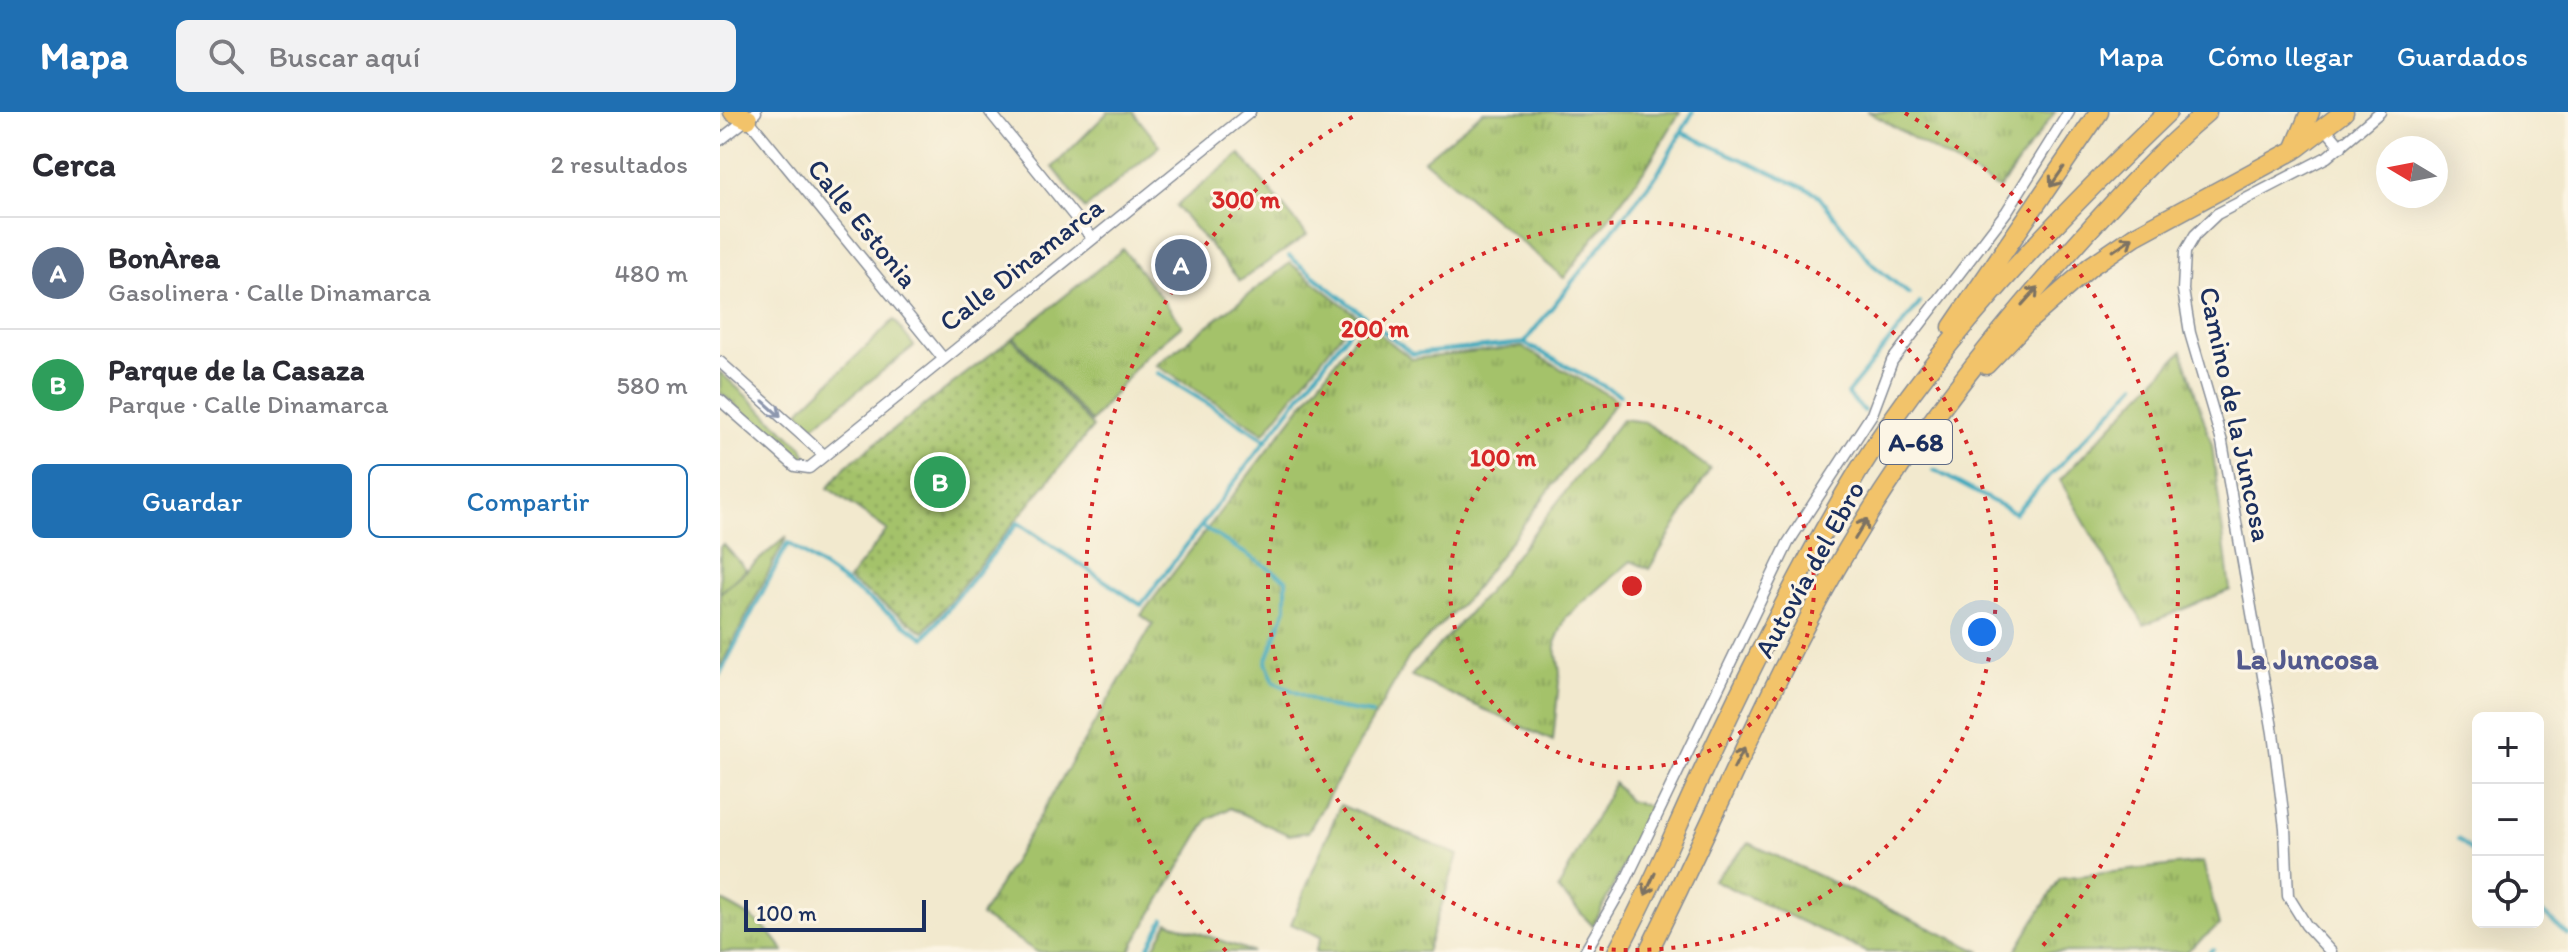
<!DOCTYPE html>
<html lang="es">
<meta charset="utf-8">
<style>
:root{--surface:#fff;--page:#f2f2f3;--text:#2b2b33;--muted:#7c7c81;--line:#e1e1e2;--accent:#1f6fb2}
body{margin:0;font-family:Itim,sans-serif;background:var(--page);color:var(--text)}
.controls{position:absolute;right:24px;bottom:24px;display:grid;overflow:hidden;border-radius:12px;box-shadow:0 8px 32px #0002}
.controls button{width:72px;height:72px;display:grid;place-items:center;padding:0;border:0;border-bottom:2px solid var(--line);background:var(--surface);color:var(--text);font:40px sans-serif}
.compass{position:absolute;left:1656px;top:24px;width:72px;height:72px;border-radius:50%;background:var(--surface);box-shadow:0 8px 32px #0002;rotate:280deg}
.scale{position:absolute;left:24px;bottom:20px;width:182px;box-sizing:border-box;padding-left:8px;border:4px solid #1b2f5e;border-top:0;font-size:22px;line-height:28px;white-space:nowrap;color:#1b2f5e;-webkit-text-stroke:6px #fcf5e5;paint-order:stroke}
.you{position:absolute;left:1262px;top:520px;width:28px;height:28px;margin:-20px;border:6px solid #fff;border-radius:50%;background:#1a73e8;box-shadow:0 0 0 12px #1a73e833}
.badge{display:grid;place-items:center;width:52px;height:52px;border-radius:50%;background:var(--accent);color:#fff;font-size:26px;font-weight:700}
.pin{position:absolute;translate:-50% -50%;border:4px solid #fff;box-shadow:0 2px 8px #0006}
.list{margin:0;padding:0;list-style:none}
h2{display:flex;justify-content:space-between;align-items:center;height:104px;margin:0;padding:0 32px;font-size:34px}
h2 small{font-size:26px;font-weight:400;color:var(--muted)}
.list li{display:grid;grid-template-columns:52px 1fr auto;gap:24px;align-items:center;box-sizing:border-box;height:112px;padding:0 32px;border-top:2px solid var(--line)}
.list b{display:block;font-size:30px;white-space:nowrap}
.list p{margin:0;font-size:26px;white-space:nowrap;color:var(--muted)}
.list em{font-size:26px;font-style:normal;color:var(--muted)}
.actions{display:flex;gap:16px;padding:24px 32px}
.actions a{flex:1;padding:18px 0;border:2px solid var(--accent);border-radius:12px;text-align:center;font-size:28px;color:var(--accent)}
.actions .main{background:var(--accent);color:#fff}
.icon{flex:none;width:44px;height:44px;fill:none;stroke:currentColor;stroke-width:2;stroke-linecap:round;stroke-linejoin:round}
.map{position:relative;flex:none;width:1848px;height:840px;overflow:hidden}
header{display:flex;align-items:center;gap:48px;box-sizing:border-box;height:112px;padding:0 40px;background:var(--accent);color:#fff}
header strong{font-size:38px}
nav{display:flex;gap:44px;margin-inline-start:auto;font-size:28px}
.search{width:560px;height:72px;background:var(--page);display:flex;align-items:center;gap:20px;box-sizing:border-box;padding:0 28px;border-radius:12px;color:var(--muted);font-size:30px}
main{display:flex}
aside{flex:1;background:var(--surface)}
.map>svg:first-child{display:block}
</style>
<header>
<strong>Mapa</strong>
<div class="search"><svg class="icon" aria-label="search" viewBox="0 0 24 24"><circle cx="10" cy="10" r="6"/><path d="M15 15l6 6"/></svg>Buscar aquí</div>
<nav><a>Mapa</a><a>Cómo llegar</a><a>Guardados</a></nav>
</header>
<main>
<aside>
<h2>Cerca<small>2 resultados</small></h2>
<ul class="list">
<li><span class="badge" style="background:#5c6f8a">A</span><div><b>BonÀrea</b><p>Gasolinera · Calle Dinamarca</p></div><em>480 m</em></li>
<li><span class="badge" style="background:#2e9e5b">B</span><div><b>Parque de la Casaza</b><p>Parque · Calle Dinamarca</p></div><em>580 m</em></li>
</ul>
<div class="actions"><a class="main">Guardar</a><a>Compartir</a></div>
</aside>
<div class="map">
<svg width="1848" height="840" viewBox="0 0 1848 840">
<defs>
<pattern id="grass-tufts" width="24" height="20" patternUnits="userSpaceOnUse" patternTransform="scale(2)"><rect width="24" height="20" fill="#a4c26a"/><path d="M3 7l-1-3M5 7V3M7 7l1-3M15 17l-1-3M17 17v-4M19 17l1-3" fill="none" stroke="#859e5a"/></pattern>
<pattern id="park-dots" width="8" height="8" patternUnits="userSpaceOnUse" patternTransform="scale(2)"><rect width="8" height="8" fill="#a4c26a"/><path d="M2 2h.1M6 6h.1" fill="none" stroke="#859e5a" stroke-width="1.8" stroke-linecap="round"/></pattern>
</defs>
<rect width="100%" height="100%" fill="#fcf5e5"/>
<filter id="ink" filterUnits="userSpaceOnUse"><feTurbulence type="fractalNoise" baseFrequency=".0125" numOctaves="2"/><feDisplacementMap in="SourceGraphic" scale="16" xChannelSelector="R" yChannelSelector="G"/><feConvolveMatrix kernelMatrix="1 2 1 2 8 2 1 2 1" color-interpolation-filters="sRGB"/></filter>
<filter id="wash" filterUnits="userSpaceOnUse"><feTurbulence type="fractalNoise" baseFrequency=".006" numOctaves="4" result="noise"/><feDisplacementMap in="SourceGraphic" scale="32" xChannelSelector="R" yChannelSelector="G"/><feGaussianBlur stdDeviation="1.8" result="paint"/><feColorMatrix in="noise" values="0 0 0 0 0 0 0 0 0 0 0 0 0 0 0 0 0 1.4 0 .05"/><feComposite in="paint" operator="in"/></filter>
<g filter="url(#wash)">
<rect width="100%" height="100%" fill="#f2e9ce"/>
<!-- grass -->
<path fill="url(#grass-tufts)" stroke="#607864" stroke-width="2" d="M388,0H413L440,34L365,97L333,55Z
M763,0H960L928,53L844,166L704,48Z
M1149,0H1335L1279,77Z
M520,42L587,123L520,169L456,94Z
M403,137L462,213L424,245L371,310L294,225Z
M570,151L636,203L544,321L436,253Z
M645,211L692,247L802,235L897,288L750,483L689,545L588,720L569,723L510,696L488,707L409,840H317L261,804L433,512L421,503Z
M1462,239L1492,333L1510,478L1424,513L1340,368Z
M0,260L82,335L88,348L77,349L0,280Z
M902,307L925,310L990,357L929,457L911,449L846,505L835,531L840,560L833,629L691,564L766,482Z
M67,424L0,556V557V481Z
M894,671L909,689L933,695L873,814L838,777Z
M620,693L738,743L706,840H595L601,825L571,812Z
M1029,731L1261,840H1146L993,768Z
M1483,750L1499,813L1466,840H1295L1340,766Z
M0,788C26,801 49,814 64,840H0Z
M448,810L533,840H432Z"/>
<!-- park -->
<path fill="url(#park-dots)" stroke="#607864" stroke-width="2" d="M292,226L373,315L204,520L128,468L167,418L108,376L126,354Z"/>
<!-- garden -->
<path fill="#a4c26a" stroke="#607864" stroke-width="2" d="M174,208L194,234L92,315L79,299Z
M3,432L26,457L0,481V435Z"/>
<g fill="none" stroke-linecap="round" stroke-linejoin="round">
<!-- stream -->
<path stroke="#3da9bd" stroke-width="4" d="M961,20L1096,81L1153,153L1189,182
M569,144L692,242L804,231L938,61L973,0
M804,231L900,283
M438,261L547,328
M1144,299L1127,282L1200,191
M1214,358L1295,401L1416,272
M481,414L566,467V496L546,550L554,570L608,595L652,602
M0,562L68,431L204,526L298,411L421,493L642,202
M1738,727L1758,744
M1818,797L1848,823
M426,840L444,807
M1489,840L1493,837"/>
</g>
</g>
<g filter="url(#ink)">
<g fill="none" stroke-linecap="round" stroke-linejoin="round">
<defs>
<path id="street" d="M270,0L372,126
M28,7L222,245
M1606,17L1621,35
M0,28L36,0
M0,250L104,343
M0,288L75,354L89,356L530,0
M865,840L902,776L1068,431L1152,302L1172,249L1287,99L1349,0
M1611,840L1586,813L1568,784L1565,716L1553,621L1502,330L1470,221L1463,178L1465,140L1475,123L1497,102L1607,45L1660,0"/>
<path id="highway" d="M13,0L28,7
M1577,36L1624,0
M1232,215L1379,0
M1266,253L1307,210L1371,154L1415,124L1574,38L1590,0
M897,840C928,784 953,723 980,665C1024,570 1071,474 1124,383C1208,239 1328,115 1448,0
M928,840C988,721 1039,597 1103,480C1171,356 1256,244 1351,138C1393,91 1438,41 1487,0"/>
</defs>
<!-- street casing -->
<use href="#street" stroke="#868c96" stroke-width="13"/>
<!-- highway casing -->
<use href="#highway" stroke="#868c96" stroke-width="21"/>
<!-- street -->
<use href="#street" stroke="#fff" stroke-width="10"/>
<!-- highway -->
<use href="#highway" stroke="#f2c36a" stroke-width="18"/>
</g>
<!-- one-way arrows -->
<defs><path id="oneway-shaft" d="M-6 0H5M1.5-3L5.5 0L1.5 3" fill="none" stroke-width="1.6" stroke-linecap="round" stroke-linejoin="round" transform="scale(2)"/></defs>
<g stroke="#7c7263">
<use href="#oneway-shaft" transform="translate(1337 65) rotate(125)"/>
<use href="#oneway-shaft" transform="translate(1403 132) rotate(-35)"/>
<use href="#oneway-shaft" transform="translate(1310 184) rotate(-48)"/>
<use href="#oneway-shaft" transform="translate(1141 417) rotate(-59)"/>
<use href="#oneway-shaft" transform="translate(1019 646) rotate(-63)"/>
<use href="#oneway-shaft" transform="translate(930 772) rotate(115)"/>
</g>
<use stroke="#8d97ae" href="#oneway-shaft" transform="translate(52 297) rotate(42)"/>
</g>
<!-- distance rings -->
<g fill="none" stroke="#d62828" stroke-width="4" stroke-dasharray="4 8">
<circle cx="912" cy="474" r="182"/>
<circle cx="912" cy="474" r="364"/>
<path d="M506 839A546 546 0 0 1 639 1M1185 1A546 546 0 0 1 1318 839"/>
</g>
<g text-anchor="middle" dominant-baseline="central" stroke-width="6" stroke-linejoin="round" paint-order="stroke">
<!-- shield labels -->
<rect fill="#fcf5e5" stroke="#5e6a86" stroke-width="2" x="1160" y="308" width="72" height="44" rx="6"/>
<g font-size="26" font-weight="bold" fill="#1b2f5e">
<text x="1196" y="330">A-68</text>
</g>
<!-- street labels -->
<g font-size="28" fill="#1b2f5e" stroke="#fcf5e5">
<text transform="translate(143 111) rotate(51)">Calle Estonia</text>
<text transform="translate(301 152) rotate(-38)">Calle Dinamarca</text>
<text transform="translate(1516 302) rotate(78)">Camino de la Juncosa</text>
<text transform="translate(1089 457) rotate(-61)">Autovía del Ebro</text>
</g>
<!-- neighbourhood labels -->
<g font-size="30" font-weight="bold" fill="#545a8d" stroke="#fcf5e5">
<text x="1587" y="546">La Juncosa</text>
</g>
</g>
<circle cx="912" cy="474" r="12" fill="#d62828" stroke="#fcf5e5" stroke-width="4"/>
<g font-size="24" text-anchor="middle" font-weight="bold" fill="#d62828" stroke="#fcf5e5" stroke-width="6" stroke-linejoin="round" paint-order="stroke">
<text x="526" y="96">300 m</text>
<text x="655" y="225">200 m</text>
<text x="783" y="354">100 m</text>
</g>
</svg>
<div class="controls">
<button>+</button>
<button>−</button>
<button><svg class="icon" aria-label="locate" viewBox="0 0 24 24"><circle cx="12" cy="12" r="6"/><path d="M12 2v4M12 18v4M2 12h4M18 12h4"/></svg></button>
</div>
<svg class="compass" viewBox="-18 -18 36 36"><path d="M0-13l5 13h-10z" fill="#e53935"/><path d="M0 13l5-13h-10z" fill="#7c7c81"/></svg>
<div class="scale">100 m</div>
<div class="you"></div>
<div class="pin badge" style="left:461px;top:153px;background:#5c6f8a">A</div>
<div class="pin badge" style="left:220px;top:370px;background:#2e9e5b">B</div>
</div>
</main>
